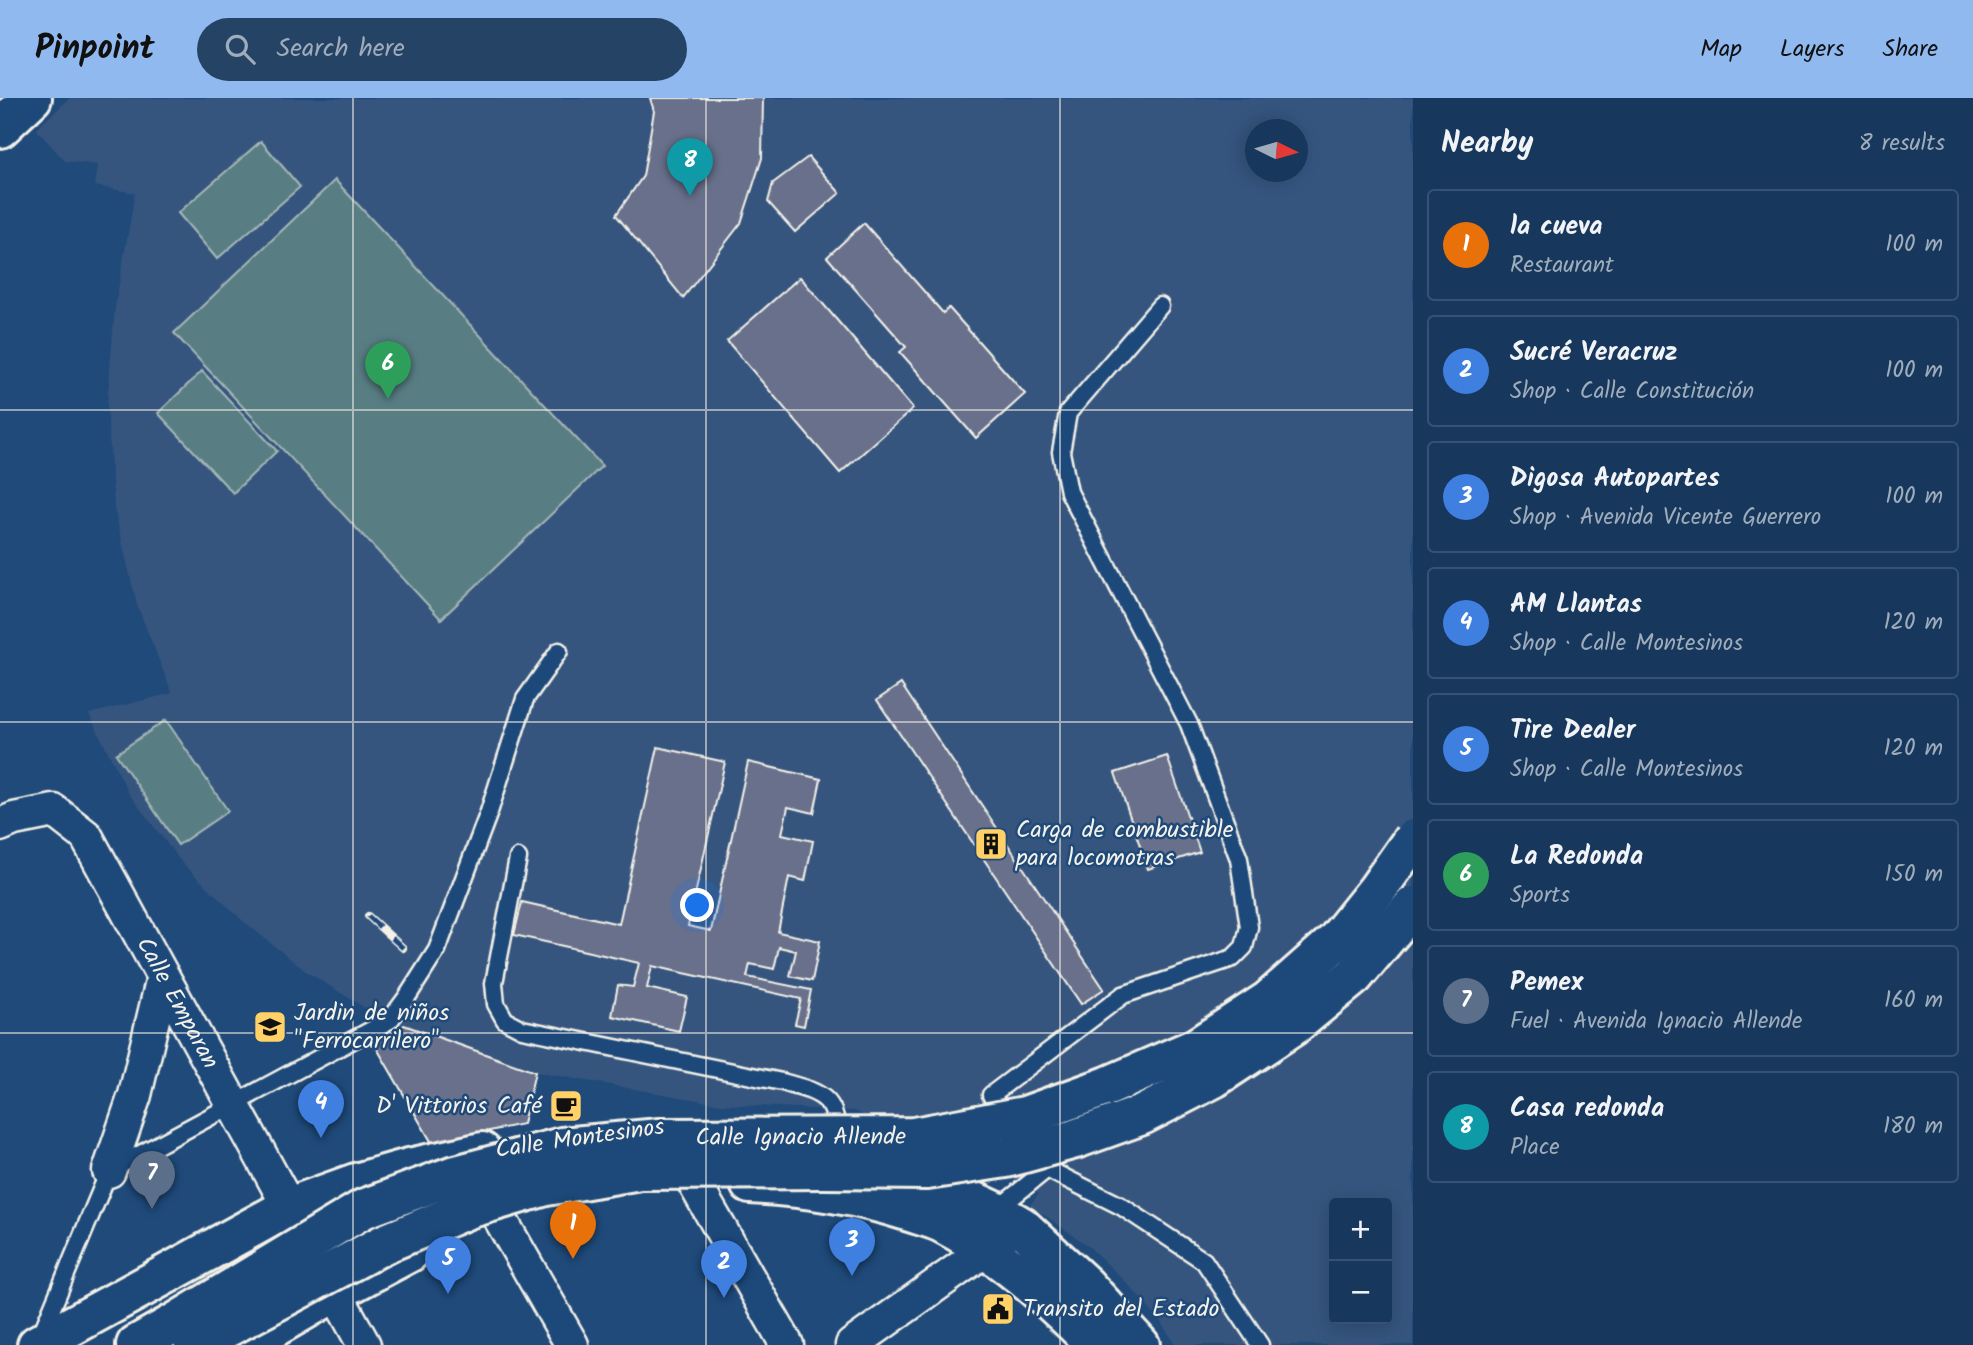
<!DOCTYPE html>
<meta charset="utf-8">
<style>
:root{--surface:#17385c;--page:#244365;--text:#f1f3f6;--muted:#9eacbb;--line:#365272;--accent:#90b9f0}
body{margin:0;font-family:Kalam,sans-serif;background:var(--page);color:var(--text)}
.controls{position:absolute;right:21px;bottom:21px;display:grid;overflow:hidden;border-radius:7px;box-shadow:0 4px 18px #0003}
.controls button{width:63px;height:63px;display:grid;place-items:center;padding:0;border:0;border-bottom:2px solid var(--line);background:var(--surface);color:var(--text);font:35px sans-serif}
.compass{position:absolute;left:1245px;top:21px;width:63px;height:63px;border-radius:50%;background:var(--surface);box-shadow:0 4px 18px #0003;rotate:95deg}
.you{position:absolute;left:698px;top:808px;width:24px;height:24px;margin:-18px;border:5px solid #fff;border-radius:50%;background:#1a73e8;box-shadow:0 0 0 10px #1a73e833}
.badge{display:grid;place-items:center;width:46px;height:46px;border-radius:50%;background:var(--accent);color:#fff;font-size:23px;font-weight:700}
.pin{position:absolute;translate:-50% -58px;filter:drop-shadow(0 2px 4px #0008)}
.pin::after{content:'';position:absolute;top:37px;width:24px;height:21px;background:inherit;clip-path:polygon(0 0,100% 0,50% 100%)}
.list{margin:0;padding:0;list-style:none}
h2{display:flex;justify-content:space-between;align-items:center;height:91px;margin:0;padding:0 28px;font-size:30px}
h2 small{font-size:23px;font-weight:400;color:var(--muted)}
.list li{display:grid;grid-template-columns:46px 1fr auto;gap:21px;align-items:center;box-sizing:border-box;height:112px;margin:0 14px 14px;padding:0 14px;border:2px solid var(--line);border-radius:7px}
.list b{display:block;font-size:26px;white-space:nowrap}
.list p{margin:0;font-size:23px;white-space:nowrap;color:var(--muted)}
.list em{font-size:23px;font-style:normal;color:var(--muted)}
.icon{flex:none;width:38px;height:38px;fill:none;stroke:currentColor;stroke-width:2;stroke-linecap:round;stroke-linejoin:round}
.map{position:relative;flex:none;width:1413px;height:1247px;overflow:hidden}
header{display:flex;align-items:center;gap:42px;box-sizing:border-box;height:98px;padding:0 35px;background:var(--accent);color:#111}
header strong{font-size:33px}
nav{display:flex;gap:38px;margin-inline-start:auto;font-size:24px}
.search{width:490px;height:63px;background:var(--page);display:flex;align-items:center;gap:18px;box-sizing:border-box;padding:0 24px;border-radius:38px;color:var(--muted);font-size:26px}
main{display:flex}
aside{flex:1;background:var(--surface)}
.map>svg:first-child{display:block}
</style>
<header>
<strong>Pinpoint</strong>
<div class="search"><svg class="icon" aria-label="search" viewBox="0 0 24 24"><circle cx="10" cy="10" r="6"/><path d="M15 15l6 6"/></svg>Search here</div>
<nav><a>Map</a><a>Layers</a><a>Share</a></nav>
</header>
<main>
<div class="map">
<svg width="1413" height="1247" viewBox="0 0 1413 1247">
<rect width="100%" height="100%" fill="#1f4a7a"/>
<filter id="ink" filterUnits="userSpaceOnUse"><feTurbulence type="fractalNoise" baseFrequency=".0143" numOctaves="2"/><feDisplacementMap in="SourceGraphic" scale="14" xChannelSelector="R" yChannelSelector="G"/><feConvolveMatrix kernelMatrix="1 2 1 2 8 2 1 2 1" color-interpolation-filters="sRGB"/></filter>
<g filter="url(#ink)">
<!-- built -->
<path fill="#35557f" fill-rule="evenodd" d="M70,0H1413V1247H1176L1160,1223L1127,1185L1087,1147L1030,1107L1039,1096L1016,1082L997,1083L855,1013L721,1006L535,974L373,915L304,872L242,822L182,765L129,696L89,616L172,595L137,507L114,410L107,308L115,209L135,95L95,88L98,67L65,63L36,31ZM1255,32H1297V74H1255ZM1334,1105H1387V1221H1334Z"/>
<!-- green -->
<path fill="#587e84" stroke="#a6b8b6" stroke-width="2" d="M261,43L300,89L217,161L178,115Z
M335,82L602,368L441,521L174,235Z
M202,273L277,353L233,395L158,315Z
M166,622L228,713L178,747L116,656Z"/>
<!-- building -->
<path fill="#68708b" stroke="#f4f1e8" stroke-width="2" d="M650,0H763L762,60L741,125L683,200L616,117L643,78L654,13Z
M808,59L840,95L795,134L768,104L773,85Z
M864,125L943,215L949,210L1025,296L976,340L900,254L906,249L827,159Z
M800,179L913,311L840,375L727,243Z
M901,586L1104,891L1081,906L877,602Z
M658,649L725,664L688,828L711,833L748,664L821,681L814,715L788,709L782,736L813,743L805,783L789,779L778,834L820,843L812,883L790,878L796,853L779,849L774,871L750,866L747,879L811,892L804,928L795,926L801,901L652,868L647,890L687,899L679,933L612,918L618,887L633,889L639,865L514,837L522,804L619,826Z
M1167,658L1200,754L1148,771L1115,675Z
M404,927L535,974L523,1026L432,1045L375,947Z"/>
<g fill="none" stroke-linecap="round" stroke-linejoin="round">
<defs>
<path id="lane" d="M518,760L494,885L496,906L505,922L522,931L782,984C817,994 838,997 837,1040
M1007,1019L991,997L1123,897L1233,860L1244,849L1249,829L1239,761L1189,626L1069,394L1061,354L1068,315L1160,208
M995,1113L1047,1071L1121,1108L1204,1163L1260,1247
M40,1239L109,1073L390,922L407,899L437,852L489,714L525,601L559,553"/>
<g id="street">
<path id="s1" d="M0,727L14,721L54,713L86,738L289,1109"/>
<path d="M109,1073L135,997L163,879"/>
<path d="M693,1083L787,1247"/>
<path d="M498,1117L572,1247"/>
<path d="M335,1194L364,1247"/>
<path d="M852,1247L1002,1140"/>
</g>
<path id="secondary" d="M0,30L32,0"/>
<path id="primary" d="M895,1067L995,1113L1021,1128L1086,1188L1140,1247
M750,1086C805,1089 854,1096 907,1113C918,1117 931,1120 942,1125C1000,1155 1050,1201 1096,1247
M37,1247L289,1109L356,1085L409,1070L482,1054
M136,1247L173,1226
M244,1247L335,1194L410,1154"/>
</defs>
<!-- lane casing -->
<use href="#lane" stroke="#f4f1e8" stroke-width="21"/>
<!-- street casing -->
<use href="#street" stroke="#f4f1e8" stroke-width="37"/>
<!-- secondary casing -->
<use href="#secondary" stroke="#f4f1e8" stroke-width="44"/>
<!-- primary casing -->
<use href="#primary" stroke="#f4f1e8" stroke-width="44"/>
<!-- lane -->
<use href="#lane" stroke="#1f4a7a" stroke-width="16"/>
<!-- street -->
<use href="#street" stroke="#1f4a7a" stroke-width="32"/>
<!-- secondary -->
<use href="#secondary" stroke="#1f4a7a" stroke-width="38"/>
<!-- primary -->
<use href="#primary" stroke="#1f4a7a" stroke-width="38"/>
<defs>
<path id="rail" d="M368,818L403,850"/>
</defs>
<!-- rail casing -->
<use href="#rail" stroke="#f4f1e8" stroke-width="8"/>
<!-- rail -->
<use href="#rail" stroke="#1f4a7a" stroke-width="5" stroke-dasharray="16" stroke-linecap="butt"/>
<defs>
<g id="primary-bridge">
<path id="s2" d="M173,1226L363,1111L452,1078L562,1049L660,1040L914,1039L1025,1018L1108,988L1196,950L1268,903L1336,843L1377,792L1413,741"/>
<path d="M194,1247L384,1146L468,1111L546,1088L640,1072L823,1071L927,1072L1006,1060L1075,1041L1142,1017L1214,980L1293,928L1354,878L1413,808"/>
</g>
</defs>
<!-- primary-bridge casing -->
<use href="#primary-bridge" stroke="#f4f1e8" stroke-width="44" stroke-linecap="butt"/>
<!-- primary-bridge -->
<use href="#primary-bridge" stroke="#1f4a7a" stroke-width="38"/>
</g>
</g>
<!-- grid -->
<path fill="none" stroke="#f4f1e8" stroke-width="2" stroke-opacity="0.55" d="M353,0V1247M706,0V1247M1060,0V1247M0,312H1413M0,624H1413M0,935H1413"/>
<!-- icons -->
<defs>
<symbol id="building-square" viewBox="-11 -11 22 22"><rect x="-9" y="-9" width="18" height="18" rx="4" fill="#ffd166" stroke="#1f4a7a"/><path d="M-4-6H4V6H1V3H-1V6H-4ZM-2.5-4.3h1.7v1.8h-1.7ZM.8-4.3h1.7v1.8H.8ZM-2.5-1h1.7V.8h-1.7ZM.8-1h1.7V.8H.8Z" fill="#111"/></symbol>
<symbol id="school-square" viewBox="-11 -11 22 22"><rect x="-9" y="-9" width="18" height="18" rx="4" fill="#ffd166" stroke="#1f4a7a"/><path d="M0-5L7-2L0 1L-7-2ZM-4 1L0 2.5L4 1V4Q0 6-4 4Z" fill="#111"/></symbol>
<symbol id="cafe-square" viewBox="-11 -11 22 22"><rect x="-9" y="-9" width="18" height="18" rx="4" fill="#ffd166" stroke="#1f4a7a"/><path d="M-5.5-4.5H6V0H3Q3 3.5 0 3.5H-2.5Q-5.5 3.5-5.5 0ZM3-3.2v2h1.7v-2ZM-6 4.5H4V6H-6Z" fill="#111"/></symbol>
<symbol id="civic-square" viewBox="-11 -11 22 22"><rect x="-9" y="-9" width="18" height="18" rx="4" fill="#ffd166" stroke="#1f4a7a"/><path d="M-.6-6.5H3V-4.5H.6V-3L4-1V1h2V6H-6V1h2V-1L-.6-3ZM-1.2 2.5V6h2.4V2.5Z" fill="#111"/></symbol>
</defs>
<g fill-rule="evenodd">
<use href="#building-square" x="972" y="727" width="38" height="38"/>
<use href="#school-square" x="251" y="910" width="38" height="38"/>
<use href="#cafe-square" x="547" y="989" width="38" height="38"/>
<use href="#civic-square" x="979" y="1192" width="38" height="38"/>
</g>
<g text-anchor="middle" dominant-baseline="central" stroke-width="5" stroke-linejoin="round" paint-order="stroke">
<!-- poi labels -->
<g font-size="24" fill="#f4f1e8" stroke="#1f4a7a" text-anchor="start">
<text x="1016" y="732">Carga de combustible<tspan x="1016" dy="28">para locomotras</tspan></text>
<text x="294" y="915">Jardin de niños<tspan x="294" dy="28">"Ferrocarrilero"</tspan></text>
<text x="542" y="1008" text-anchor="end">D' Vittorios Café</text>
<text x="1023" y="1211">Transito del Estado</text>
</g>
<!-- street labels -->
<g font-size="24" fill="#f4f1e8" stroke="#1f4a7a">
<text stroke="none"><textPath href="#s1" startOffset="287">Calle Emparan</textPath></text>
<text stroke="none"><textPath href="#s2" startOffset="670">Calle Ignacio Allende</textPath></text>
<text transform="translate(580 1041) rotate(-8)">Calle Montesinos</text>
</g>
</g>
</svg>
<div class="controls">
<button>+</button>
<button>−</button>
</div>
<svg class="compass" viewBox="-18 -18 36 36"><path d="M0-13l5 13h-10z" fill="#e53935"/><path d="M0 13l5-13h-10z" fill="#9eacbb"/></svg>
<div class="you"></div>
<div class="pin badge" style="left:573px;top:1161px;background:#e8710a">1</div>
<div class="pin badge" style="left:724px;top:1200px;background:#3f7fe0">2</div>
<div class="pin badge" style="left:852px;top:1178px;background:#3f7fe0">3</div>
<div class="pin badge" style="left:321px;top:1040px;background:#3f7fe0">4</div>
<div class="pin badge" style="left:448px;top:1196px;background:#3f7fe0">5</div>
<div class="pin badge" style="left:388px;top:301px;background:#2e9e5b">6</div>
<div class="pin badge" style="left:152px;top:1111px;background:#5c6f8a">7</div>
<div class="pin badge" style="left:690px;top:98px;background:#0f9aa8">8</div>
</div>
<aside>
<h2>Nearby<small>8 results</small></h2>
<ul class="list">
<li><span class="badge" style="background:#e8710a">1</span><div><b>la cueva</b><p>Restaurant</p></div><em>100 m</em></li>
<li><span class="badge" style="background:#3f7fe0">2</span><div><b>Sucré Veracruz</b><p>Shop · Calle Constitución</p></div><em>100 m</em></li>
<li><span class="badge" style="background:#3f7fe0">3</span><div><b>Digosa Autopartes</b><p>Shop · Avenida Vicente Guerrero</p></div><em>100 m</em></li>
<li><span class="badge" style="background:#3f7fe0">4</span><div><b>AM Llantas</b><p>Shop · Calle Montesinos</p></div><em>120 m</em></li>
<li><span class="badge" style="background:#3f7fe0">5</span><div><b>Tire Dealer</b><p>Shop · Calle Montesinos</p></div><em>120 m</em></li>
<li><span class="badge" style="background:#2e9e5b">6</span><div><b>La Redonda</b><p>Sports</p></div><em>150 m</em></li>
<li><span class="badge" style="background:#5c6f8a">7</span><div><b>Pemex</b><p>Fuel · Avenida Ignacio Allende</p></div><em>160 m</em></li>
<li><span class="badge" style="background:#0f9aa8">8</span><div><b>Casa redonda</b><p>Place</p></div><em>180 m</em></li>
</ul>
</aside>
</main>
